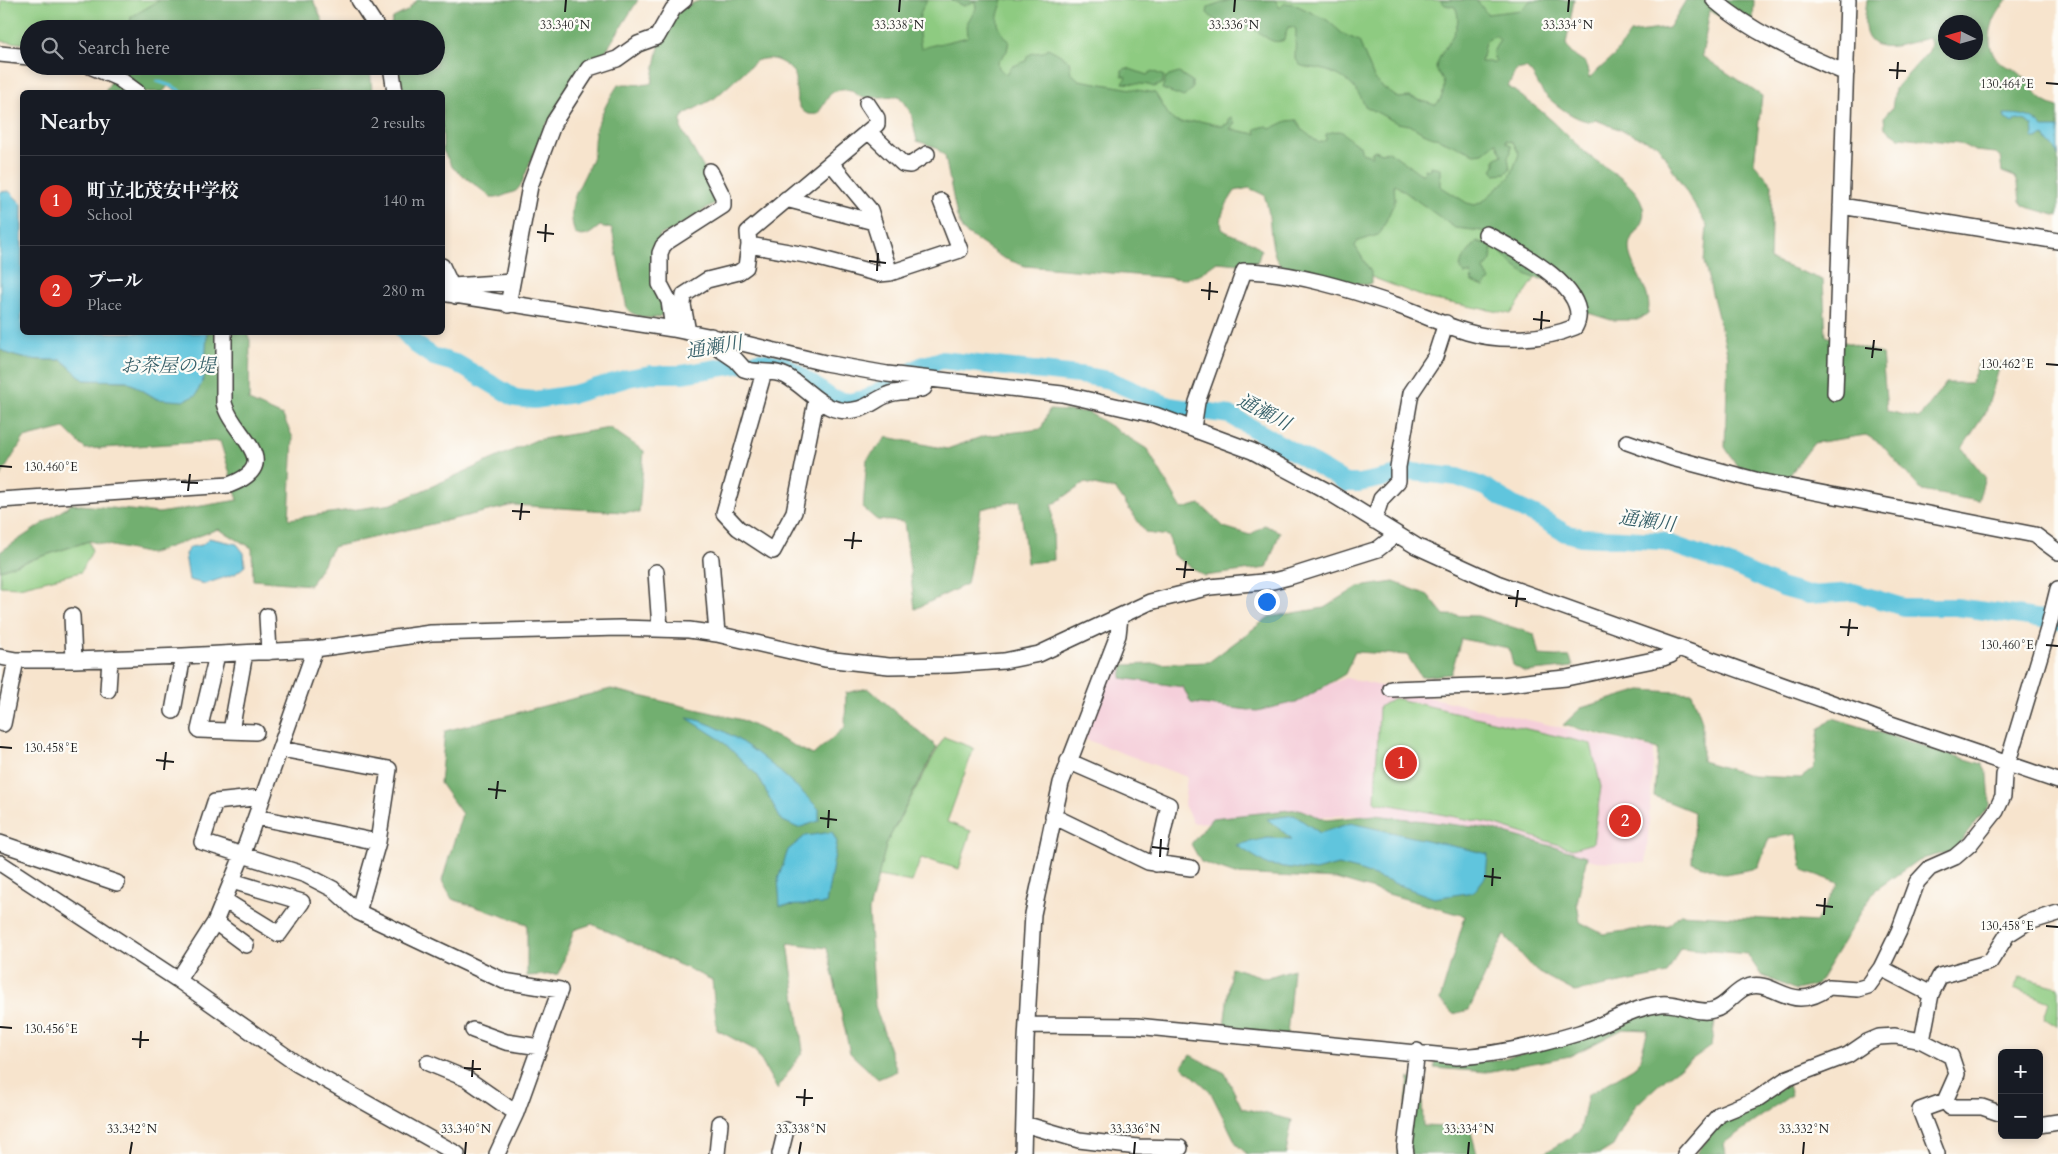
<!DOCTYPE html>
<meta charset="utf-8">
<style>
:root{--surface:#171b24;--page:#242831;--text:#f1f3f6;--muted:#9ea1a6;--line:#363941;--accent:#d93025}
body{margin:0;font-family:Cardo,"Noto Serif JP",serif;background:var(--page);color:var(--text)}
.controls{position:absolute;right:15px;bottom:15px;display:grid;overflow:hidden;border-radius:8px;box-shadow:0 2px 8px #0003}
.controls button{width:45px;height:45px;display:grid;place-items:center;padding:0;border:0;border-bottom:1px solid var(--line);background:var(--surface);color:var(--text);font:25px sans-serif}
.compass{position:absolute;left:1938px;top:15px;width:45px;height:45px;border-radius:50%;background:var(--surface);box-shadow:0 2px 8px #0003;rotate:275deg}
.you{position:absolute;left:1266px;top:601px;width:18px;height:18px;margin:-12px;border:4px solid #fff;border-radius:50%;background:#1a73e8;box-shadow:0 0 0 8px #1a73e833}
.badge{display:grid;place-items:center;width:32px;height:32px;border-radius:50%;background:var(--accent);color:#fff;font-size:16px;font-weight:700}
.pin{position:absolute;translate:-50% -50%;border:2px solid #fff;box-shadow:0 1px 5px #0006}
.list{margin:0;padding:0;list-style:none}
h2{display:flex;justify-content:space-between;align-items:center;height:65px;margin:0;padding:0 20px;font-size:21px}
h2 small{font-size:16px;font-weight:400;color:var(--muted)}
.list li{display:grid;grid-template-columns:32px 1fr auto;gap:15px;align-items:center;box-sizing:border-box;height:90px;padding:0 20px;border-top:1px solid var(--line)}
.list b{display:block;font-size:19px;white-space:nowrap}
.list p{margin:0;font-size:16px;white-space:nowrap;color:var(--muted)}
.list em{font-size:16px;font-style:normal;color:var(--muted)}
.icon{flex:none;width:28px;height:28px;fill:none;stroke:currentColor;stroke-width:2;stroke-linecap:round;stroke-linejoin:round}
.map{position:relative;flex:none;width:2058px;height:1154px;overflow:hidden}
.search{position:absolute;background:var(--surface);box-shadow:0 2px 8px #0003;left:20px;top:20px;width:425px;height:55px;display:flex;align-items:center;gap:12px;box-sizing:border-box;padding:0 18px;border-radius:28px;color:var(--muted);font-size:19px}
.panel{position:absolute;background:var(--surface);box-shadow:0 2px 8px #0003;left:20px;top:90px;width:425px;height:245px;border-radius:8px}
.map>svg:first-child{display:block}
</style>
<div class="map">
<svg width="2058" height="1154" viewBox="0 0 2058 1154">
<rect width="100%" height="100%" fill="#fdfcf7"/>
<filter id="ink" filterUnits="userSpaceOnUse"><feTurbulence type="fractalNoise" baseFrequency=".02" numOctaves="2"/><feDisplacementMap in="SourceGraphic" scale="10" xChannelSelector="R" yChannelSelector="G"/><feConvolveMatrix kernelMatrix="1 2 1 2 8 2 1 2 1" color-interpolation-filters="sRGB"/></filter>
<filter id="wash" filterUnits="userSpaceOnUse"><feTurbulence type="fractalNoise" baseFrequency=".0096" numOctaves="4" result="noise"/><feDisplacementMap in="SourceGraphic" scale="20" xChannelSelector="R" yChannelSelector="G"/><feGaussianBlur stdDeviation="1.12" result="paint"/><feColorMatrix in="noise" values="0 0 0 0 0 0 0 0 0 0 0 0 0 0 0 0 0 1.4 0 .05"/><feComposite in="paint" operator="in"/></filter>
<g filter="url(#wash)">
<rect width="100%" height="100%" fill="#f7e4cd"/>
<!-- built -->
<path fill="#f5cfda" d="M1113,665L1187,682L1290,698L1346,678L1654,749L1646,863L1596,861L1484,832L1356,815L1193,823L1184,805L1187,777L1082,738Z"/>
<!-- green -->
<path fill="#8ecb81" stroke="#55744e" d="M1,0H160L132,17L129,29H29V44L0,41Z
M900,0H1557L1493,82L1611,199L1538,274L1511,314L1429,299L1340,265L1313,181L885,58Z
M89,541L92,551L81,572L19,587L0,586V570Z
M1394,698L1591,744L1601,787L1593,843L1572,849L1493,824L1375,802L1379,707Z
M944,737L974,748L947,822L971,831L959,869L921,858L912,882L878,876L887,842Z
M2020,977L2058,987V1027L2044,1018L2049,1002L2014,988Z"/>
<!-- forest -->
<path fill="#72af6f" stroke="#476646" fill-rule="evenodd" d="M160,0H313L326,29H129L131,17Z
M417,0H638L604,54L583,77L545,126L521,185L516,191L500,197H491L453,168L443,151L442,92H404L397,66H436V29H390L393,18L407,11Z
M702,0H928C916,13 918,31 921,48L968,37L967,23L976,9L975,1L964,6L951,0H1003C996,20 994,24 1009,41L1007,51L998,62L999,68L1005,74H1007L1011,67L1026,61L1027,56C1033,52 1037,53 1044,52L1047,48C1051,49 1066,58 1069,61L1071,73L1079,80L1155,93L1168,114L1174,121L1181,123L1200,121L1222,126L1229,123L1228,119L1231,117L1235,123L1230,129L1256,134L1255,129L1266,126L1270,129L1287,121L1297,120L1301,129L1319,143L1326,140V134C1349,125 1341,139 1360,145L1362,153L1372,156V152L1375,150L1381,153L1389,151L1421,174L1425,173L1424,169L1430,170V166L1440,168V186L1467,203L1475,205L1482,202L1510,177L1519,154L1513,142L1506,140V143L1511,145V152L1508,157L1510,169L1506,173L1495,174L1492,170L1495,165V159L1502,155L1496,142L1483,153L1475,154L1421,132L1410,125L1397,123L1365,106C1356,87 1348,78 1327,71C1317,67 1308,69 1300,65L1295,58L1296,30L1294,27H1288L1284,40C1271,46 1262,33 1252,28C1246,26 1241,28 1235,28C1225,28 1214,20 1207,13L1208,8L1230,0H1275L1280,8L1285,3L1294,4L1327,20L1343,34L1359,41L1374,78L1381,86L1398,98L1409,97L1435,105C1443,101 1446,84 1442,78C1439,72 1434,71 1437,64C1442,46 1466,28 1455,7L1445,5L1440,0H1477L1487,14L1521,10L1531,0H1574L1566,44L1571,53L1586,63L1589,78L1614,56L1630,33L1669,28L1686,0H1754L1753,25L1747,31H1740L1710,10L1702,56L1762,96L1754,163L1772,184L1770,260L1823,280L1826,336L1882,354L1887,411L1919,418L1946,383H1971L1980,360L2001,362L1986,412L1962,448L1985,477L1978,501L1922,491L1881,444L1866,435L1814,443L1786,480L1737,466L1725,447L1728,356L1704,262L1707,226L1658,145L1596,120C1583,127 1550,102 1542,91C1537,83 1534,74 1526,68L1516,70L1508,86C1518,94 1530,102 1541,111C1557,124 1570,139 1586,153C1603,168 1637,182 1643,207C1648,230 1624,232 1630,255C1635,273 1653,295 1648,313L1639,320H1611L1585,312L1551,278C1526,284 1508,259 1492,244L1491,261L1484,269L1490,280L1484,287L1472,282L1471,274H1464L1460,267L1462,260L1477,241L1484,244L1488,241L1482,231L1455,228L1394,184L1395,201L1381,232L1378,235L1358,241L1355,246L1371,272V283L1366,285L1297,273L1279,264C1267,244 1273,217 1264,195L1249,188L1235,191C1227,204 1219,213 1222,229C1234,238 1251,238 1261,250L1258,261L1250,265L1217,262L1199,275L1184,279L1025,266L1003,258L963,231L957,217L945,156L935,147L917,141L911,113L899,96L865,98L860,97L852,90C825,88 831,98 817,114C792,118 798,88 794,73C784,61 771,55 756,61L715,98L685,114L681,119V128L707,174L718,201L673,230L660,235L652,265L665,306L663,314C655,322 634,317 627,309L612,229L600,226C591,233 586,239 575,234C565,201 580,189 591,161C595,153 593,143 595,134C599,117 608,100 618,85C629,82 640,87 652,83C659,48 660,11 702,0ZM1495,35L1500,39L1493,52L1494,58L1497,62H1481L1485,42Z
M1867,0H2008C1993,15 1982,41 1997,60C2003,66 2012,67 2018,72C2035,86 2033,100 2058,107V131L2051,138L2058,152V216L2024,206L2020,201L2018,183L2015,177L2002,172L2000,157L1996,153L1975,151L1959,143L1899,137L1885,128L1884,117L1892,108L1895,89L1929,51L1931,43L1928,38C1910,42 1868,60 1865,27C1864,18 1866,9 1867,0ZM1946,22H1976V52H1946Z
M120,66H370L372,92H179L168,86L163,92H105Z
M1127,68L1147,75L1152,71L1164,76L1162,84L1154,87C1145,83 1133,84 1123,83L1126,77L1122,76V70Z
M1179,73L1192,81V89L1184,97L1162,89L1166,77Z
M207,332L247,333L250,340L249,401L283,416L293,438L289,519L392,504L536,440L610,428L644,451L639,513L514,505L333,547L310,585L253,580L252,548L218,529L150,554L89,541L0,570V552L72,504L159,513L238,500L220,441L85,449L64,428L24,438L0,477V349C17,361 42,360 62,360L84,380L127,381L157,399L204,378Z
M1049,410L1088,412L1147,449L1182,509L1200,504L1224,527L1250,535L1264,525L1280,532L1267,568L1204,576L1173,555L1169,536L1146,533L1116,490L1085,483L1052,505L1054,560L1027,563L1020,500L981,509L967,584L915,609L904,522L877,520L863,508L867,459L887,437L947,449L984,436L1041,429Z
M1394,582L1428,595L1444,615L1478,616L1534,634L1539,655L1570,657L1573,667L1525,672L1513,665L1509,648L1461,639L1451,674L1421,677L1407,655L1355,652L1345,674L1300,701L1257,711L1191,703L1183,687L1121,678L1123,665L1209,662L1269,617L1324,608L1358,587Z
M868,688L937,747L887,842L869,911L875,1006L897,1071L878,1079L850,1053L827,948L788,943L803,1051L777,1089L755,1050L717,1030L712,980L592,924L574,930L559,974L527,976V924L452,899L442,881L462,814L440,783L445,731L611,689L742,720L813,755L845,727L846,693Z
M1641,690L1692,693L1702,721V761L1753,776L1801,778L1814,768L1819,729L1833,718L1982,764L1988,775L1990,805L1953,851L1918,860L1874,891L1817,985L1796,990L1761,975L1747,954L1680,948L1667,974L1575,992L1536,971L1504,935L1469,1010L1453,1014L1440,1000L1465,916L1336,879L1235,874L1201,862L1191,844L1212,818L1299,809L1326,820L1375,815L1490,829L1587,856L1577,903L1580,922L1603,934L1669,925L1680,914L1816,922L1839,883L1803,870L1796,834L1769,838L1758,868L1725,874L1692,862L1694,812L1654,796L1658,749L1563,725L1581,708Z
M1231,967L1266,978L1293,969L1287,1035L1224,1028Z
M1674,1006L1715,1022L1711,1046L1667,1077L1635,1106L1613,1146L1600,1154H1543L1580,1131L1588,1095L1638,1065L1648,1030L1623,1029L1570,1056L1487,1072L1434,1068L1437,1060L1493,1061L1578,1040L1639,1013Z
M1190,1055L1225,1073L1242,1108L1292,1120L1286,1154H1247L1237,1145L1210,1091L1182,1066Z
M1409,1078L1422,1086L1423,1126L1470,1128L1477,1154H1397L1401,1147Z
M1788,1085L1791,1095L1724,1143L1726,1154H1696L1726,1115Z"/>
<!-- water -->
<path fill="#60c5dd" stroke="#3e707c" d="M2004,114C2020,114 2033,115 2043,128H2058V157L2055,148L2048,142L2046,137L2042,135L2039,138H2032L2034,134L2033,126L2026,121L2017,119L2014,123L2005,119Z
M9,191L22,204V332L207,333L204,378L196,395L183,401L157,399L127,381L84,380L62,360C42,360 17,361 0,349V192Z
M209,538L237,544L244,553L245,566L235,574L205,584L189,580L185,554L190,547L202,545Z
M687,718C730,723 789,778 819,809V821L798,828L781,820L758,776L721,740Z
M1294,815L1320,833L1351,823L1488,854L1486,876L1474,892L1434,898L1358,870L1338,865L1315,871L1268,865L1236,845L1268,838L1292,839L1267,819Z
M832,832L837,842L826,904L780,906L778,879L788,850L805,836Z"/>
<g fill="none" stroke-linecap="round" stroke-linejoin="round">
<!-- stream -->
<path stroke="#60c5dd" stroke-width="3" d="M157,81L174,87L182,92"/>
<!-- river -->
<path stroke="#60c5dd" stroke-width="18" d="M404,332L415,344L434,357L458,364L515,398L534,400L574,394L628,378L651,374H682L760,361L785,365L833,399L850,402L868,398L921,366L942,360L1087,376L1109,380L1169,406L1230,415L1347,483H1359L1413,472L1457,477L1487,488L1513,505L1537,516L1565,533L1581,537L1662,541L1741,569L1783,588L1808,595L1854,592L1903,607H1956L2058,621"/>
</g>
</g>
<g filter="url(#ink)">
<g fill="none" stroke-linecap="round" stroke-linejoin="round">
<defs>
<path id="minor" d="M359,0L378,29
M1714,0C1752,33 1800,53 1846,73
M0,54L29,57
M90,66L118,78L137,92
M391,66L395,92
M869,132L903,164L910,165L927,154
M831,163L870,210L890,273
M786,199L874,222
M1841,206L2058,241
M749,245L811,256L879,274L890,273L960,250L941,201
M442,266L456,296
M453,286L512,282
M442,293L673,329L742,343L825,363L887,374L1062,394L1155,415L1252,451L1327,491L1416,546L1497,583L1891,724L2058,781
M508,305L530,186L554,122L589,68L617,59L638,44L657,37L673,9L684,0
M673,329L669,301L660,284V253L663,246L667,242L723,206V197L710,171
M688,332L683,305L684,295L707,280L739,272L746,267L749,245L748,232L877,124V118L867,103
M711,336V343L736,360L744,369C757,374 773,369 786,376C811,390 826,418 859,409C870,406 877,399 887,395C898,390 912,393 924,388L927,379
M764,372L724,513L738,528L773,551L794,512L816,401
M1835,393L1848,0
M1193,428L1197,402L1244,271C1292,271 1351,290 1396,305C1420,313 1443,325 1467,332C1500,342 1544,340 1575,327C1595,289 1512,248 1486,234
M1627,442L1672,458L1759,481L2035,535L2058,552
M0,500L229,485C287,463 232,436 224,403V332
M1374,521L1381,499L1398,481V467L1411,393L1435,357L1446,323
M711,559L717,634
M656,572L660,628
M72,616L74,660
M267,616L269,652
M217,655L199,730L256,732
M0,657L16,660H74L183,656L315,649L431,633L620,628L689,630L717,634L825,659L889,666L950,665L1004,661L1039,654L1150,602L1210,587L1273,581L1289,577L1378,549L1396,535
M1391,689L1502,685L1534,681L1566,678L1663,658L1671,655L1676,647
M108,690L110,659
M173,711L183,656
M3,724L16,660
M231,731L245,653
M281,749L389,769L378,842L358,912
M1068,761L1169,805L1156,864
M263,797L215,802L202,842L306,875L333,889L358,912L504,981L560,990L516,1113L497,1154
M1053,816L1148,862L1191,868
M256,817L378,842
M0,843L117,883
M0,863L178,980L297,1064L457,1154
M224,900L279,934L302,902L232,881
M215,922L246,945
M1881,968L1931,994L1940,976L1990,962L2007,935L2026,923L2058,913
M178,980L215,922L242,856L315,649
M1027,1025L1136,1026L1457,1057C1498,1055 1539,1045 1579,1033C1608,1024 1630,1008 1661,1004C1680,1002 1697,1015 1713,1010C1727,1007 1734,991 1747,987C1776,978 1790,1016 1829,987L1858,989L1868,986L1881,968L1899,931L1917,882L1930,868L1955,857L1970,844L1996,811L2003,796L2004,775L2048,629L2058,589
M473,1030L506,1042L540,1047
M1922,1041L1931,994
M428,1063L467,1079L516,1113
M1024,1124L1079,1140L1138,1147L1180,1148
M2039,1125L2058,1122
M717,1154L720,1123
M780,1154L786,1130
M1023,1154L1026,1040L1033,914L1061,783L1118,635L1120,617
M1406,1154L1405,1147L1417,1051
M1685,1154L1720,1114L1757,1099L1788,1078L1848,1055L1867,1042L1879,1037L1895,1036L1922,1041L1951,1056L1957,1074L1945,1101L1950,1107H1982L2002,1114
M1937,1154L1920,1110L1945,1101"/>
</defs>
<!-- minor casing -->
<use href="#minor" stroke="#3d3a37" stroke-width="18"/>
<!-- minor -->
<use href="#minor" stroke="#fff" stroke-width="15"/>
</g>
</g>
<!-- ticks -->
<path fill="none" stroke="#1c1c1c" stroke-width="2" d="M565,12L566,0M899,12L900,0M1234,12L1235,0M1568,12L1569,0M1889,70L1906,71M1897,79L1898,62M2046,83L2058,84M537,232L554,234M545,242L546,224M869,261L886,263M877,271L878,253M1201,290L1218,292M1209,300L1210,282M1533,319L1550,321M1541,329L1542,311M1865,348L1882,350M1872,358L1874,340M2046,364L2058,365M0,466L12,467M181,482L198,483M188,491L190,474M512,511L530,512M520,520L522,503M844,540L862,541M852,549L854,532M1176,569L1194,570M1184,578L1186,561M1508,598L1526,599M1516,607L1518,590M1840,627L1858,628M1848,636L1850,619M2046,645L2058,646M0,747L12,748M156,760L174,762M164,770L166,752M488,789L506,791M496,799L498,781M820,818L837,820M828,828L829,810M1152,847L1169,849M1160,857L1161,839M1484,876L1501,878M1492,886L1493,868M1816,905L1833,907M1824,915L1825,898M2046,926L2058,927M0,1027L12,1028M132,1039L149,1040M140,1048L141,1031M464,1068L481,1069M472,1077L473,1060M796,1097L813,1098M804,1106L805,1089M130,1154L132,1142M465,1154L466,1142M799,1154L801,1142M1134,1154L1135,1142M1468,1154L1469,1142M1803,1154L1804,1142"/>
<g text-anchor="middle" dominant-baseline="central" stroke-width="4.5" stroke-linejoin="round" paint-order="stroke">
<!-- water labels -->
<g font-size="19" font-style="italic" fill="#376069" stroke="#fdfcf7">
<text transform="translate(714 347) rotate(-9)">通瀬川</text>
<text x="168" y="366">お茶屋の堤</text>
<text transform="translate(1264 412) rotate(28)">通瀬川</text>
<text transform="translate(1647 521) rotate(8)">通瀬川</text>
</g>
</g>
<g font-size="12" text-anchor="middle" fill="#1c1c1c" stroke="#fdfcf7" stroke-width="4.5" stroke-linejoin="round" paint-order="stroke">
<text x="565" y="29">33.340°N</text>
<text x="899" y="29">33.338°N</text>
<text x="1234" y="29">33.336°N</text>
<text x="1568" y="29">33.334°N</text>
<text x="2007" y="88">130.464°E</text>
<text x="2007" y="368">130.462°E</text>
<text x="51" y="471">130.460°E</text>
<text x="2007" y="649">130.460°E</text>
<text x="51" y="752">130.458°E</text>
<text x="2007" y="930">130.458°E</text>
<text x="51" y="1033">130.456°E</text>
<text x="132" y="1133">33.342°N</text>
<text x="466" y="1133">33.340°N</text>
<text x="801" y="1133">33.338°N</text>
<text x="1135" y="1133">33.336°N</text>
<text x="1469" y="1133">33.334°N</text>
<text x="1804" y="1133">33.332°N</text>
</g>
</svg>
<div class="controls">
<button>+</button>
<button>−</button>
</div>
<svg class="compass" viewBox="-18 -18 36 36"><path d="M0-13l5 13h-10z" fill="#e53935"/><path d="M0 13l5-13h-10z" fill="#9ea1a6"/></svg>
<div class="you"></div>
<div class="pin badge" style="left:1401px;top:763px">1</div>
<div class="pin badge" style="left:1625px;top:821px">2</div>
<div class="search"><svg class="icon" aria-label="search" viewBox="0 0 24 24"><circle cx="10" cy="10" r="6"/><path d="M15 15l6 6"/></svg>Search here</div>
<section class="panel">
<h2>Nearby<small>2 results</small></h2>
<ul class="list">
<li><span class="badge">1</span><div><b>町立北茂安中学校</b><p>School</p></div><em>140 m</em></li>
<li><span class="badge">2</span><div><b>プール</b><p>Place</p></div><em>280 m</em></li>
</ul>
</section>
</div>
